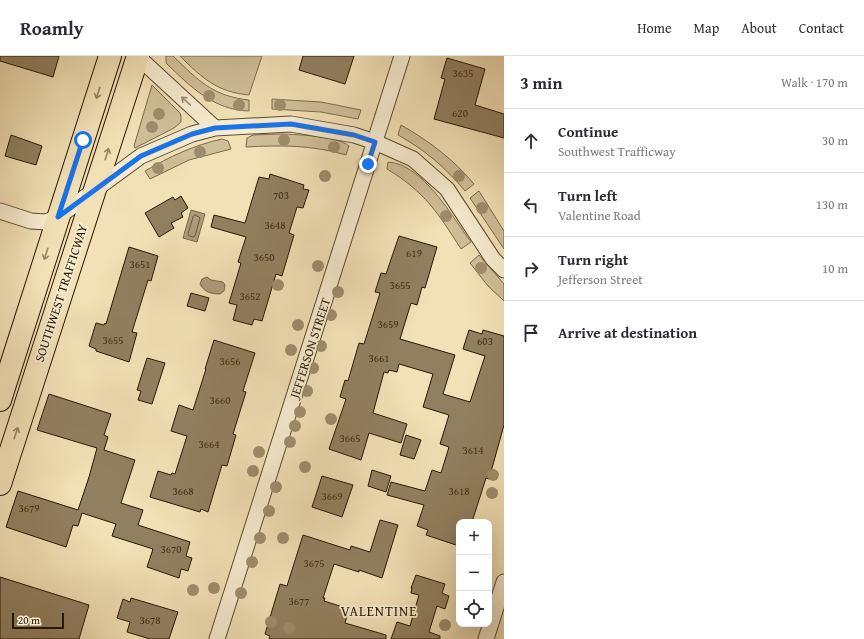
<!DOCTYPE html>
<meta charset="utf-8">
<style>
:root{--surface:#fff;--page:#f7f7f7;--text:#2b2b33;--muted:#7c7c81;--line:#e1e1e2}
body{margin:0;font-family:"Gentium Book Plus",serif;background:var(--page);color:var(--text)}
.controls{position:absolute;right:12px;bottom:12px;display:grid;overflow:hidden;border-radius:8px;box-shadow:0 4px 16px #0002}
.controls button{width:36px;height:36px;display:grid;place-items:center;padding:0;border:0;border-bottom:1px solid var(--line);background:var(--surface);color:var(--text);font:20px sans-serif}
.scale{position:absolute;left:12px;bottom:10px;width:52px;box-sizing:border-box;padding-left:4px;border:2px solid #271703;border-top:0;font-size:11px;line-height:14px;white-space:nowrap;color:#271703;-webkit-text-stroke:3px #f7ecd0;paint-order:stroke}
.stop{position:absolute;width:12px;height:12px;margin:-9px;border:3px solid #1a73e8;border-radius:50%;background:#fff}
.stop.end{background:#1a73e8;border-color:#fff;box-shadow:0 1px 4px #0008}
.list{margin:0;padding:0;list-style:none}
h2{display:flex;justify-content:space-between;align-items:center;height:52px;margin:0;padding:0 16px;font-size:17px}
h2 small{font-size:13px;font-weight:400;color:var(--muted)}
.list li{display:grid;grid-template-columns:26px 1fr auto;gap:12px;align-items:center;box-sizing:border-box;height:64px;padding:0 16px;border-top:1px solid var(--line)}
.list b{display:block;font-size:15px;white-space:nowrap}
.list p{margin:0;font-size:13px;white-space:nowrap;color:var(--muted)}
.list em{font-size:13px;font-style:normal;color:var(--muted)}
.icon{flex:none;width:22px;height:22px;fill:none;stroke:currentColor;stroke-width:2;stroke-linecap:round;stroke-linejoin:round}
.map{position:relative;flex:none;width:504px;height:583px;overflow:hidden}
header{display:flex;align-items:center;gap:24px;box-sizing:border-box;height:56px;padding:0 20px;background:var(--surface);border-bottom:1px solid var(--line)}
header strong{font-size:19px}
nav{display:flex;gap:22px;margin-inline-start:auto;font-size:14px}
main{display:flex}
aside{flex:1;background:var(--surface)}
.map>svg:first-child{display:block}
</style>
<header>
<strong>Roamly</strong>
<nav><a>Home</a><a>Map</a><a>About</a><a>Contact</a></nav>
</header>
<main>
<div class="map">
<svg width="504" height="583" viewBox="0 0 504 583">
<rect width="100%" height="100%" fill="#f2e1b6"/>
<filter id="stains"><feTurbulence type="fractalNoise" baseFrequency=".005" numOctaves="4"/><feColorMatrix values="0 0 0 0 .2 0 0 0 0 .09 0 0 0 0 .02 0 0 0 .5 -.17"/></filter>
<radialGradient id="worn" r=".72"><stop offset=".6" stop-color="#630" stop-opacity="0"/><stop offset="1" stop-color="#630" stop-opacity=".3"/></radialGradient>
<!-- green -->
<path fill="#cfbf98" stroke="#7b6b4e" d="M166,0H173C198,24 212,40 249,44V55C213,54 190,30 166,7Z
M180,0H262L249,39C217,36 202,22 180,0Z
M152,29L180,57L181,60V66L174,72L135,92L134,90Z
M272,43L321,46L361,54L358,63L321,56L272,53Z
M401,69C429,85 453,103 474,128L465,135C445,111 425,94 398,79Z
M277,78C293,78 338,80 349,90L346,99C313,89 280,89 246,91L247,82L253,79Z
M222,83L228,85L231,93L189,104L150,123L145,115C169,101 194,89 222,83Z
M388,106C423,108 453,162 471,186L461,193C438,157 425,136 387,113Z
M479,135L504,175V193L470,142Z
M479,199L504,228V245L488,230L470,207Z"/>
<!-- water -->
<path fill="#ad9c79" stroke="#77674a" d="M191,154L205,158L197,186L183,182Z
M207,221L211,224L223,226L225,229L224,235L220,238C211,238 204,236 200,228L202,223Z"/>
<g fill="none" stroke-linecap="round" stroke-linejoin="round">
<!-- shore -->
<path stroke="#6a5a3e" stroke-width="1" d="M195,159L199,161L200,162L195,180L193,181L189,180L188,178L193,161Z"/>
</g>
<!-- building -->
<path fill="#918060" stroke="#271703" d="M0,0H59L53,21L0,5Z
M303,0H354L345,28L299,14Z
M447,2L485,13L475,49L504,58V82L434,63L445,23L441,22Z
M11,79L42,90L36,109L5,100Z
M270,118L304,129L303,133L309,134L303,152L297,151L289,177L294,179L282,220L276,218L262,265L254,263L252,269L233,264L237,249L229,247L241,207L238,206L246,181L211,171L214,159L245,167L259,121L269,123Z
M181,140L188,152L181,157L183,161L171,167L174,172L159,181L145,157L173,141L175,144Z
M399,180L437,191L425,232L422,231L417,249L411,247L400,283L455,299L443,338L470,346L485,300L463,293L469,274L482,278L483,274L504,280V369L489,423L486,422L472,466H459V490L426,479L428,474L417,470L424,449L387,439L391,426L425,435L432,414L441,417L449,391L440,388L449,359L423,351L433,318L399,308L397,316L389,314L388,317L384,316L373,357L407,368L401,387L369,377L361,404L329,393L346,343L340,341L345,324L348,325L359,287L364,288L380,237L375,236L381,217L386,218Z
M129,191L158,200L151,225L148,224L132,276L137,277L129,306L96,295V293L89,290L96,267L104,269L105,267L106,268Z
M191,237L209,242L205,255L187,250Z
M214,284L255,297L243,335L246,336L233,378L236,379L227,410L222,409L208,456L201,453L200,456L150,441L158,415L171,419L172,417L175,418L187,380L171,375L179,349L193,354L206,313H205Z
M147,302L165,307L152,348L138,344L141,335L137,334Z
M49,338L111,358L104,379L108,381L104,394L135,404L121,447L143,454L138,469L190,486L186,500L192,502L188,515L181,513L179,522L147,511L153,493L112,480L116,468L82,457L78,470L73,469L66,491L6,471L18,435L78,454L89,421L97,392L37,374Z
M406,379L421,384L414,403L400,399Z
M372,414L391,420L386,436L368,430Z
M322,420L353,429L342,461L312,451Z
M380,464L398,469L382,522L359,514V516L334,508L323,542H325L324,545L349,553L345,567L386,579V583H269L270,580L265,578L280,528L287,530L303,479L350,494L351,490L370,496Z
M416,519L445,528L442,537L449,540L445,553L437,550L429,576L440,580V583H391L397,566L410,570L419,539L411,537L412,532H411Z
M0,521L89,549L79,583H0Z
M131,542L178,556L169,583H150L127,576L130,566L117,562L123,543L130,546Z"/>
<g fill="none" stroke-linecap="round" stroke-linejoin="round">
<defs>
<path id="minor" d="M138,1L215,72
M0,155L31,165L46,166L58,161L141,100L192,78L215,72L291,68L354,79L375,86L413,103L447,133L493,203L504,214
M217,583L402,0
M486,583L504,526"/>
<path id="primary" d="M0,344L110,0
M0,428L138,0"/>
</defs>
<!-- minor casing -->
<use href="#minor" stroke="#5a4a30" stroke-width="17"/>
<!-- primary casing -->
<use href="#primary" stroke="#271703" stroke-width="24"/>
<!-- minor -->
<use href="#minor" stroke="#f7ecd0" stroke-width="15"/>
<!-- primary -->
<use href="#primary" stroke="#f2e1b6" stroke-width="22"/>
</g>
<!-- trees -->
<g fill="#9e8d6c">
<circle cx="209" cy="40" r="6"/>
<circle cx="239" cy="49" r="6"/>
<circle cx="280" cy="49" r="6"/>
<circle cx="159" cy="58" r="6"/>
<circle cx="152" cy="71" r="6"/>
<circle cx="284" cy="84" r="6"/>
<circle cx="334" cy="91" r="6"/>
<circle cx="200" cy="96" r="6"/>
<circle cx="158" cy="112" r="6"/>
<circle cx="325" cy="120" r="6"/>
<circle cx="459" cy="120" r="6"/>
<circle cx="482" cy="152" r="6"/>
<circle cx="446" cy="160" r="6"/>
<circle cx="318" cy="210" r="6"/>
<circle cx="481" cy="212" r="6"/>
<circle cx="278" cy="229" r="6"/>
<circle cx="338" cy="236" r="6"/>
<circle cx="331" cy="259" r="6"/>
<circle cx="298" cy="269" r="6"/>
<circle cx="321" cy="290" r="6"/>
<circle cx="291" cy="294" r="6"/>
<circle cx="313" cy="312" r="6"/>
<circle cx="307" cy="335" r="6"/>
<circle cx="300" cy="356" r="6"/>
<circle cx="331" cy="363" r="6"/>
<circle cx="295" cy="370" r="6"/>
<circle cx="290" cy="386" r="6"/>
<circle cx="259" cy="396" r="6"/>
<circle cx="305" cy="411" r="6"/>
<circle cx="253" cy="415" r="6"/>
<circle cx="493" cy="419" r="6"/>
<circle cx="276" cy="431" r="6"/>
<circle cx="492" cy="437" r="6"/>
<circle cx="269" cy="455" r="6"/>
<circle cx="260" cy="482" r="6"/>
<circle cx="283" cy="482" r="6"/>
<circle cx="252" cy="506" r="6"/>
<circle cx="214" cy="532" r="6"/>
<circle cx="193" cy="534" r="6"/>
<circle cx="241" cy="537" r="6"/>
<circle cx="271" cy="566" r="6"/>
<circle cx="445" cy="569" r="6"/>
<circle cx="289" cy="572" r="6"/>
</g>
<!-- one-way arrows -->
<defs><path id="oneway-shaft" d="M-6 0H5M1.5-3L5.5 0L1.5 3" fill="none" stroke-width="1.6" stroke-linecap="round" stroke-linejoin="round"/></defs>
<g stroke="#978665">
<use href="#oneway-shaft" transform="translate(98 37) rotate(108)"/>
<use href="#oneway-shaft" transform="translate(107 98) rotate(-72)"/>
<use href="#oneway-shaft" transform="translate(46 198) rotate(108)"/>
<use href="#oneway-shaft" transform="translate(16 377) rotate(-72)"/>
</g>
<use stroke="#998c74" href="#oneway-shaft" transform="translate(186 45) rotate(-138)"/>
<g fill="none" stroke-linecap="round" stroke-linejoin="round">
<!-- route -->
<path stroke="#1a73e8" stroke-width="5" d="M83,84L58,161L141,100L192,78L215,72L291,68L354,79L375,86L368,108"/>
</g>
<g text-anchor="middle" dominant-baseline="central" stroke-width="3.5" stroke-linejoin="round" paint-order="stroke">
<!-- number labels -->
<g font-size="11" fill="#42311a">
<text x="463" y="17">3635</text>
<text x="460" y="57">620</text>
<text x="281" y="139">703</text>
<text x="275" y="169">3648</text>
<text x="414" y="197">619</text>
<text x="264" y="201">3650</text>
<text x="140" y="208">3651</text>
<text x="400" y="229">3655</text>
<text x="250" y="240">3652</text>
<text x="388" y="268">3659</text>
<text x="113" y="284">3655</text>
<text x="485" y="285">603</text>
<text x="379" y="302">3661</text>
<text x="230" y="305">3656</text>
<text x="220" y="344">3660</text>
<text x="350" y="382">3665</text>
<text x="209" y="388">3664</text>
<text x="473" y="394">3614</text>
<text x="183" y="435">3668</text>
<text x="459" y="435">3618</text>
<text x="332" y="440">3669</text>
<text x="29" y="452">3679</text>
<text x="171" y="493">3670</text>
<text x="314" y="507">3675</text>
<text x="299" y="545">3677</text>
<text x="150" y="564">3678</text>
</g>
<!-- street labels -->
<g font-size="13" fill="#271703" stroke="#f7ecd0">
<text transform="translate(61 237) rotate(-72)">SOUTHWEST TRAFFICWAY</text>
<text transform="translate(310 292) rotate(-72)">JEFFERSON STREET</text>
</g>
<!-- neighbourhood labels -->
<g font-size="14" letter-spacing="1" fill="#271703" stroke="#f7ecd0">
<text x="379" y="555">VALENTINE</text>
</g>
</g>
<rect width="100%" height="100%" filter="url(#stains)"/>
<rect width="100%" height="100%" fill="url(#worn)"/>
</svg>
<div class="controls">
<button>+</button>
<button>−</button>
<button><svg class="icon" aria-label="locate" viewBox="0 0 24 24"><circle cx="12" cy="12" r="6"/><path d="M12 2v4M12 18v4M2 12h4M18 12h4"/></svg></button>
</div>
<div class="scale">20 m</div>
<div class="stop" style="left:83px;top:84px"></div>
<div class="stop end" style="left:368px;top:108px"></div>
</div>
<aside>
<h2>3 min<small>Walk · 170 m</small></h2>
<ul class="list">
<li><svg class="icon" aria-label="ahead" viewBox="0 0 24 24"><path d="M12 20V5M6 11l6-6 6 6"/></svg><div><b>Continue</b><p>Southwest Trafficway</p></div><em>30 m</em></li>
<li><svg class="icon" aria-label="left" viewBox="0 0 24 24"><path d="M17 20v-9H6M10 6l-5 5 5 5"/></svg><div><b>Turn left</b><p>Valentine Road</p></div><em>130 m</em></li>
<li><svg class="icon" aria-label="right" viewBox="0 0 24 24"><path d="M7 20v-9h11M14 6l5 5-5 5"/></svg><div><b>Turn right</b><p>Jefferson Street</p></div><em>10 m</em></li>
<li><svg class="icon" aria-label="arrive" viewBox="0 0 24 24"><path d="M6 21V4h12l-3 4 3 4H6"/></svg><div><b>Arrive at destination</b></div></li>
</ul>
</aside>
</main>
